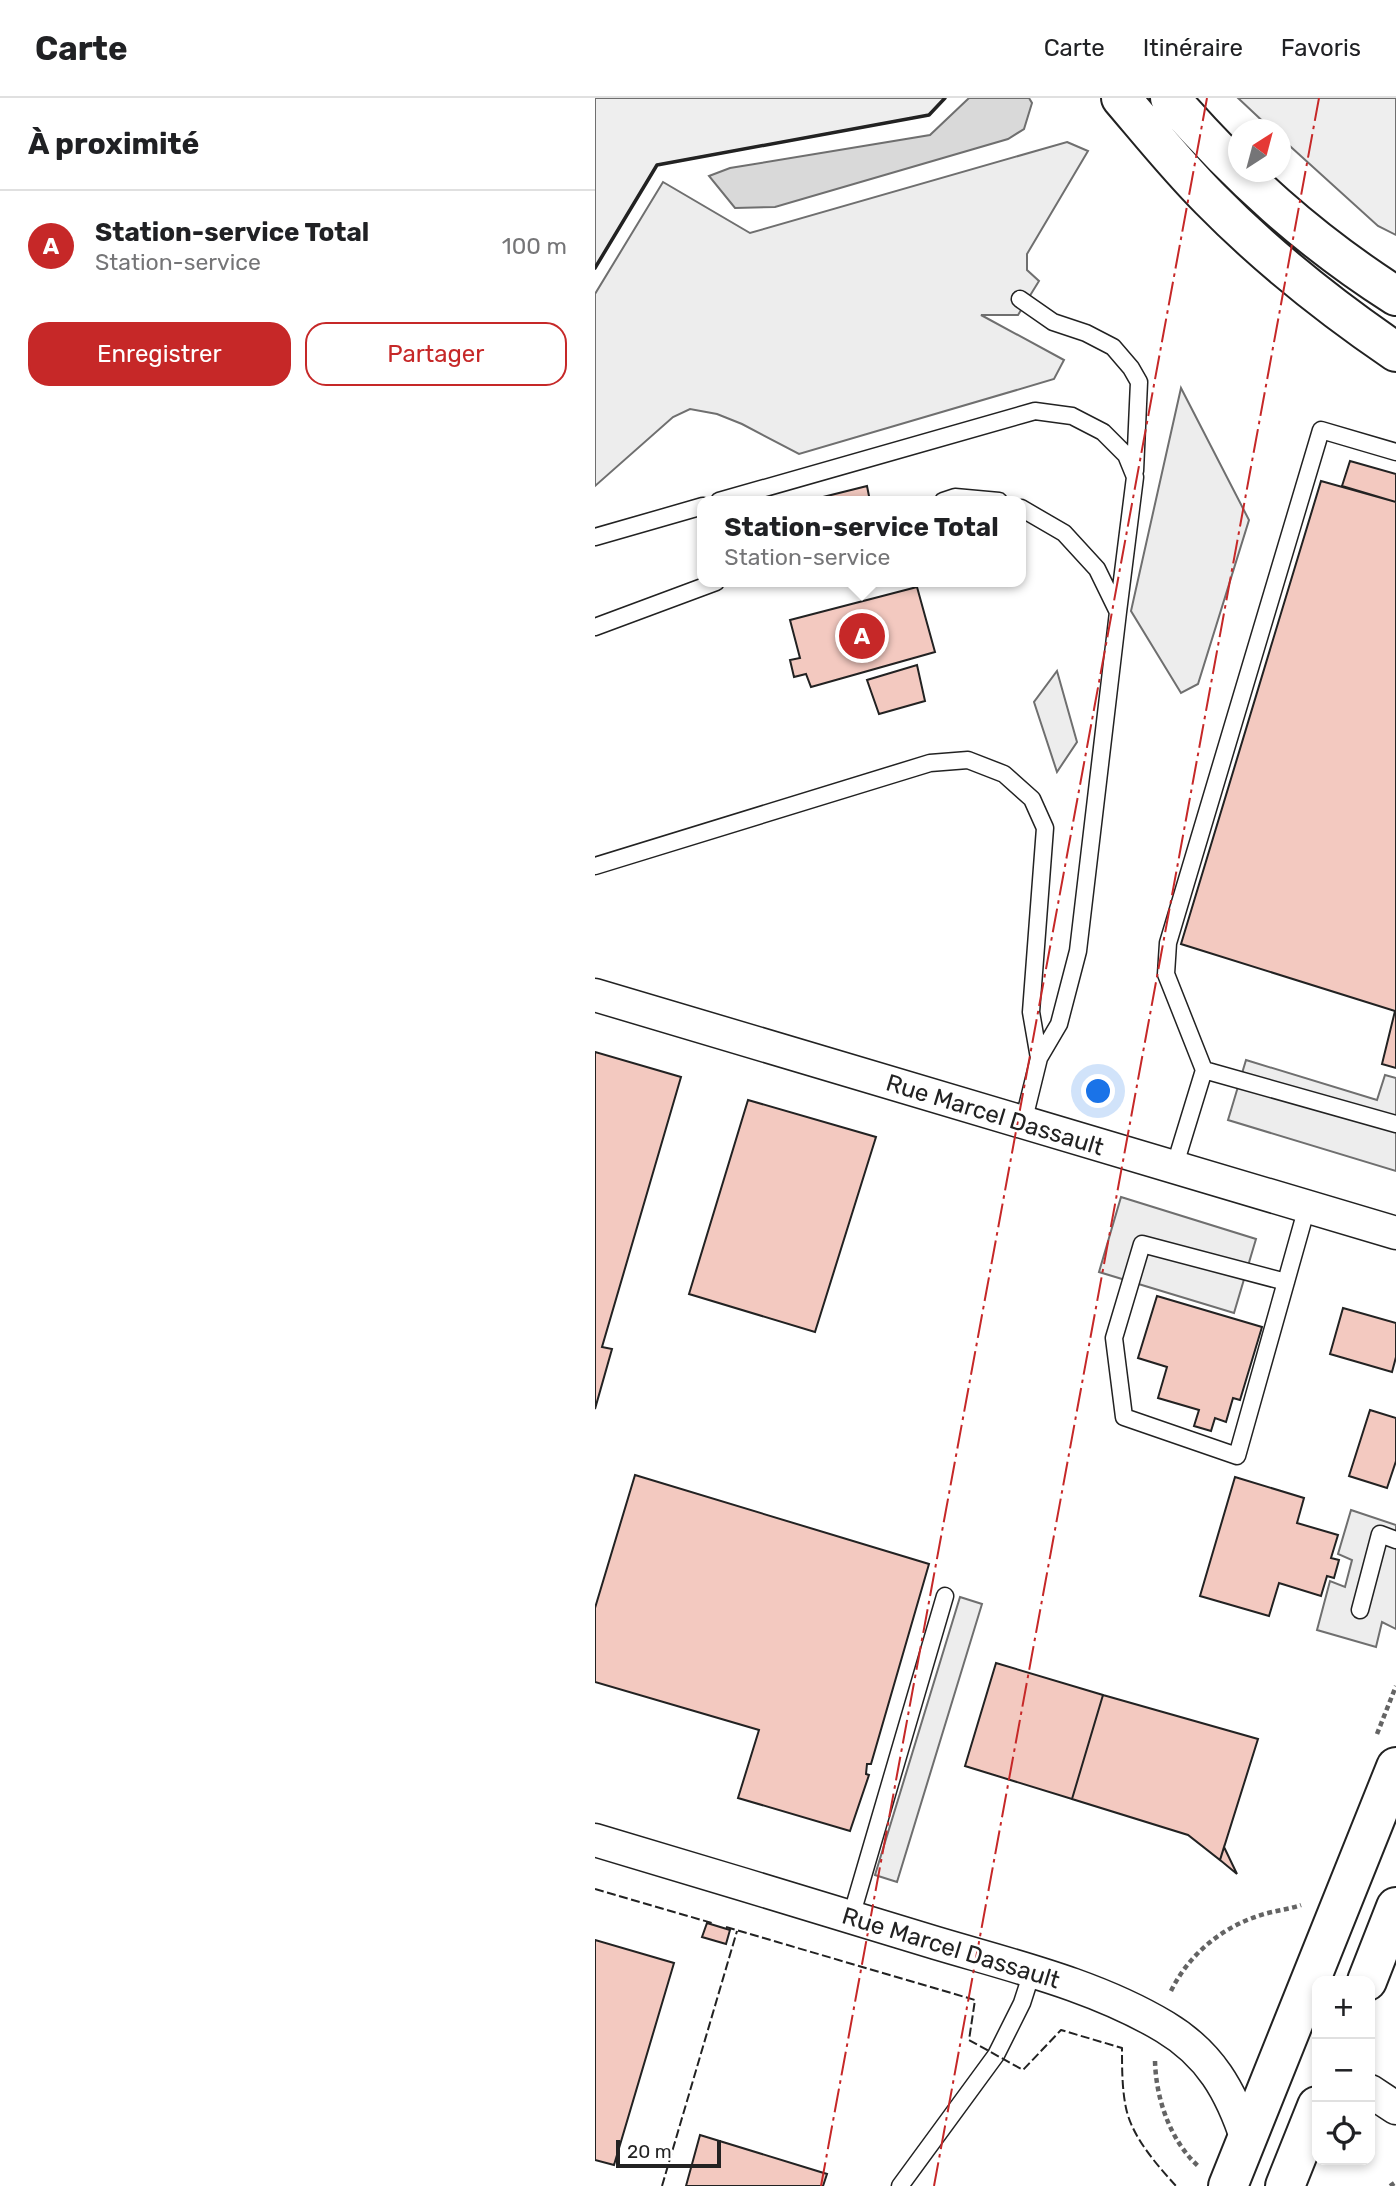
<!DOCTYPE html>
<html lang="fr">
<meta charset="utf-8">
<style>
:root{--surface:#fff;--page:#f6f6f6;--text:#202124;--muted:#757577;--line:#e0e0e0;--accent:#c62828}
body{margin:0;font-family:Rubik,sans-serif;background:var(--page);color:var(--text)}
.controls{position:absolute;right:21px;bottom:21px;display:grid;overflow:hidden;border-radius:14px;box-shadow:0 4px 10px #0003}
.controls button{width:63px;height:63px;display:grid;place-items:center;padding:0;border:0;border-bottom:2px solid var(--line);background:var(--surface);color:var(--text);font:35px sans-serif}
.compass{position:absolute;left:633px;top:21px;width:63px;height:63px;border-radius:50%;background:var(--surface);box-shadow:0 4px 10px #0003;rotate:36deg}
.scale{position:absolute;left:21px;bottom:18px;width:105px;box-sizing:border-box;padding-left:7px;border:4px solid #222;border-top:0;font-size:19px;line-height:24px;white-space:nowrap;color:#222;-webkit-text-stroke:5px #fff;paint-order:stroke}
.you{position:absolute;left:504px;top:994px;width:24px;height:24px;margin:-18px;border:5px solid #fff;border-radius:50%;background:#1a73e8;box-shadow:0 0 0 10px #1a73e833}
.badge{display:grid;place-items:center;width:46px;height:46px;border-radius:50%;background:var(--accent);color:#fff;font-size:23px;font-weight:700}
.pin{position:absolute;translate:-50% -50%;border:4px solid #fff;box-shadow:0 2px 7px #0006}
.popup{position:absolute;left:102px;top:398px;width:329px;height:91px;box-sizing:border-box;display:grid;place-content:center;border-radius:14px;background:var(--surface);filter:drop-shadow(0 2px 5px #0005);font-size:23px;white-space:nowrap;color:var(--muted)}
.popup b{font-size:26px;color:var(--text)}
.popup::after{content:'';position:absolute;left:50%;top:100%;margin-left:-14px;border:14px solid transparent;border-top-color:var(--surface)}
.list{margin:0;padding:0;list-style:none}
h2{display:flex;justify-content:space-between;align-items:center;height:91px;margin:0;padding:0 28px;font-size:30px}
h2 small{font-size:23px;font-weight:400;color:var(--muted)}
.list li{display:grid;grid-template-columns:46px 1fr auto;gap:21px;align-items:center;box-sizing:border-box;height:112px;padding:0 28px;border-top:2px solid var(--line)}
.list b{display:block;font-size:26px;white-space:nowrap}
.list p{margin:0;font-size:23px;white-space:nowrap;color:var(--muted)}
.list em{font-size:23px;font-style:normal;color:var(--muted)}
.actions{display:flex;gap:14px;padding:21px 28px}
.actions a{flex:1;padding:16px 0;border:2px solid var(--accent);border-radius:21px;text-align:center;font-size:24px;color:var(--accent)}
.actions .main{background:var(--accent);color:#fff}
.icon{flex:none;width:38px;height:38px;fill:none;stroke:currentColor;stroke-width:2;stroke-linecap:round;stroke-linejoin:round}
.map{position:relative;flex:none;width:801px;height:2088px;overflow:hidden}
header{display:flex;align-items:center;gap:42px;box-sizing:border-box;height:98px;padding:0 35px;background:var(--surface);border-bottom:2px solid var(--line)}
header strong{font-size:33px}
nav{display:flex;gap:38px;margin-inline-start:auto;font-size:24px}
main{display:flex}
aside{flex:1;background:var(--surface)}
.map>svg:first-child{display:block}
</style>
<header>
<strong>Carte</strong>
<nav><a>Carte</a><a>Itinéraire</a><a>Favoris</a></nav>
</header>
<main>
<aside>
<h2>À proximité<small></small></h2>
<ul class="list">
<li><span class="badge">A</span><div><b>Station-service Total</b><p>Station-service</p></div><em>100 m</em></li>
</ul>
<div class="actions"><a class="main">Enregistrer</a><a>Partager</a></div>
</aside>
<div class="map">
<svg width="801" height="2088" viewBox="0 0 801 2088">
<rect width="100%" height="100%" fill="#fff"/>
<!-- green -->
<path fill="#eee" stroke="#6f6f6f" stroke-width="2" d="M0,0H350L334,17L62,67L0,170Z
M643,0H801V137L783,128L686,40L685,32L676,31Z"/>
<!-- parking -->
<path fill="#ededed" stroke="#6f6f6f" stroke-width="2" d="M472,44L493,53L432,156V172L444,183L423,217H386L469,262L459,281L204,356L147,326L122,316L95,311L78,319L0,388V196L68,84L155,135Z
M586,290L654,422L603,586L586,595L536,513Z
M462,573L482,644L462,674L439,604Z
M651,962L782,1002L790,977L801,980V1073L633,1022Z
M526,1099L661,1141L639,1215L504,1174Z
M756,1412L801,1427V1531L787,1524L781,1549L722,1532L735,1483L750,1489L757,1462L743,1456Z
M365,1499L387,1506L302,1784L280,1777Z"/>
<!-- water -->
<path fill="#d9d9d9" stroke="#6f6f6f" stroke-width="2" d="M374,0H434L437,5L429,31L413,41L180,109L140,110L114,78L135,70L335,37Z"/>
<!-- building -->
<path fill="#f3c9c0" stroke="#222" stroke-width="2" d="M755,363L801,376V404L747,388Z
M726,383L801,404V970L787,966L800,913L586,846Z
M272,388L275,403H225L224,400Z
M322,489L340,554L216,589L211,576L199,579L195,562L205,560L195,522Z
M322,567L330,603L284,616L272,582Z
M0,954L86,979L7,1249L17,1251L0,1311Z
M153,1002L281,1039L220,1234L94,1196Z
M562,1198L667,1229L645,1302L638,1300L631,1324L620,1320L616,1333L599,1328L604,1312L563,1300L572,1269L543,1260Z
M748,1210L801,1225V1259L797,1274L735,1256Z
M775,1312L801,1320V1363L792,1390L754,1378Z
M40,1377L334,1466L276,1666H272L271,1676L274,1677L255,1733L143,1700L164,1632L0,1584V1510Z
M640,1379L709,1400L702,1425L743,1437L736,1460L744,1462L739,1480L732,1478L726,1498L684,1485L674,1518L605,1498Z
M401,1565L508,1597L477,1701L370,1668Z
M508,1597L663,1641L625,1762L593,1737L477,1701Z
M629,1749L642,1776L625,1762Z
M112,1825L135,1832L131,1846L107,1839Z
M0,1842L79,1865L19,2067L0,2062Z
M105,2037L232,2076L228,2088H91Z"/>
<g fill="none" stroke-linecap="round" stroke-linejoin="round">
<defs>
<path id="lane" d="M425,201L458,224L491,235L518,249L536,270L544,284L540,373
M124,403L440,313L477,318L508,334L531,357L540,379L523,514
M348,403L360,399L404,403
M426,410L469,435L502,471L523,514L483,853L464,926L444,960L428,1025
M0,439L108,408
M0,529L121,484
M0,768L335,665L373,662L409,676L437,701L450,730L436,914L444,960
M609,972L801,1026
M579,1070L609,972L571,876L573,845L726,332L801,354
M691,1184L547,1146L519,1240L529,1319L642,1358L712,1109
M765,1512L785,1436L801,1442
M256,1819L350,1498
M305,2088L401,1957L427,1905L437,1874"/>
<path id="street" d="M0,897L801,1135
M0,1742C114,1776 227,1810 341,1845C418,1868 500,1887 570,1929C615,1956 636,1993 652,2042
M775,1993L801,2010"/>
<path id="secondary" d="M526,0C555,34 583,69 615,101C671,158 735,209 801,254
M575,0C643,78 713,142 801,198
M772,1883L801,1809
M633,2088L801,1669
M690,2088L722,2008"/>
</defs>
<!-- lane casing -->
<use href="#lane" stroke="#222" stroke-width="19"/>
<!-- street casing -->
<use href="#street" stroke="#222" stroke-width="35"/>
<!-- secondary casing -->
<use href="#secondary" stroke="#222" stroke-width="42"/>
<!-- path -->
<path stroke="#646464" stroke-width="4.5" stroke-dasharray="5 3.5" stroke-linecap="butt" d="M782,1636L801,1588
M576,1893C595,1854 631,1826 673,1815C684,1812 695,1811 706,1807
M560,1963C561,2001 575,2042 603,2068
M795,2088L801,2084"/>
<!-- lane -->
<use href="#lane" stroke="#fff" stroke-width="16"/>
<!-- street -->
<use href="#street" stroke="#fff" stroke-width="32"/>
<!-- secondary -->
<use href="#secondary" stroke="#fff" stroke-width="38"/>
<!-- fence -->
<path stroke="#222" stroke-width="2" stroke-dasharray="9 3.5" stroke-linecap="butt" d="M0,1791L117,1825
M131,1829L380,1902L374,1942L428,1972L466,1932L527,1950C527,1970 527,1991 531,2010C537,2039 562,2067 581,2088
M67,2088L142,1833"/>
<!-- wall -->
<path stroke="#222" stroke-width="3.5" d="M0,170L62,67L334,17L350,0"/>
<!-- power -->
<path stroke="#c62828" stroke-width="2" stroke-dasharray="24 5 3.5 5" stroke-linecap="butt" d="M226,2088L612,0
M339,2088L724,0"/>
</g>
<g text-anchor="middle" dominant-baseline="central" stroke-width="5" stroke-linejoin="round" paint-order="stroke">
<!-- street labels -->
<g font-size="24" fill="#222" stroke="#fff">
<text transform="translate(400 1017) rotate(17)">Rue Marcel Dassault</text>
<text transform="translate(356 1850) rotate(17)">Rue Marcel Dassault</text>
</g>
</g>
</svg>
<div class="controls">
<button>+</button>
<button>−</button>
<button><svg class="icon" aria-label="locate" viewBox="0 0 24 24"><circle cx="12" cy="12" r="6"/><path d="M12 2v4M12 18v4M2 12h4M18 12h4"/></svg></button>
</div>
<svg class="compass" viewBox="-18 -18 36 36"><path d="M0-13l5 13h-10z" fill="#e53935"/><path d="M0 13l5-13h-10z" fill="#757577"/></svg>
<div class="scale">20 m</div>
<div class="you"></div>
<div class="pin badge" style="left:267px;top:538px">A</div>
<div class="popup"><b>Station-service Total</b>Station-service</div>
</div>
</main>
